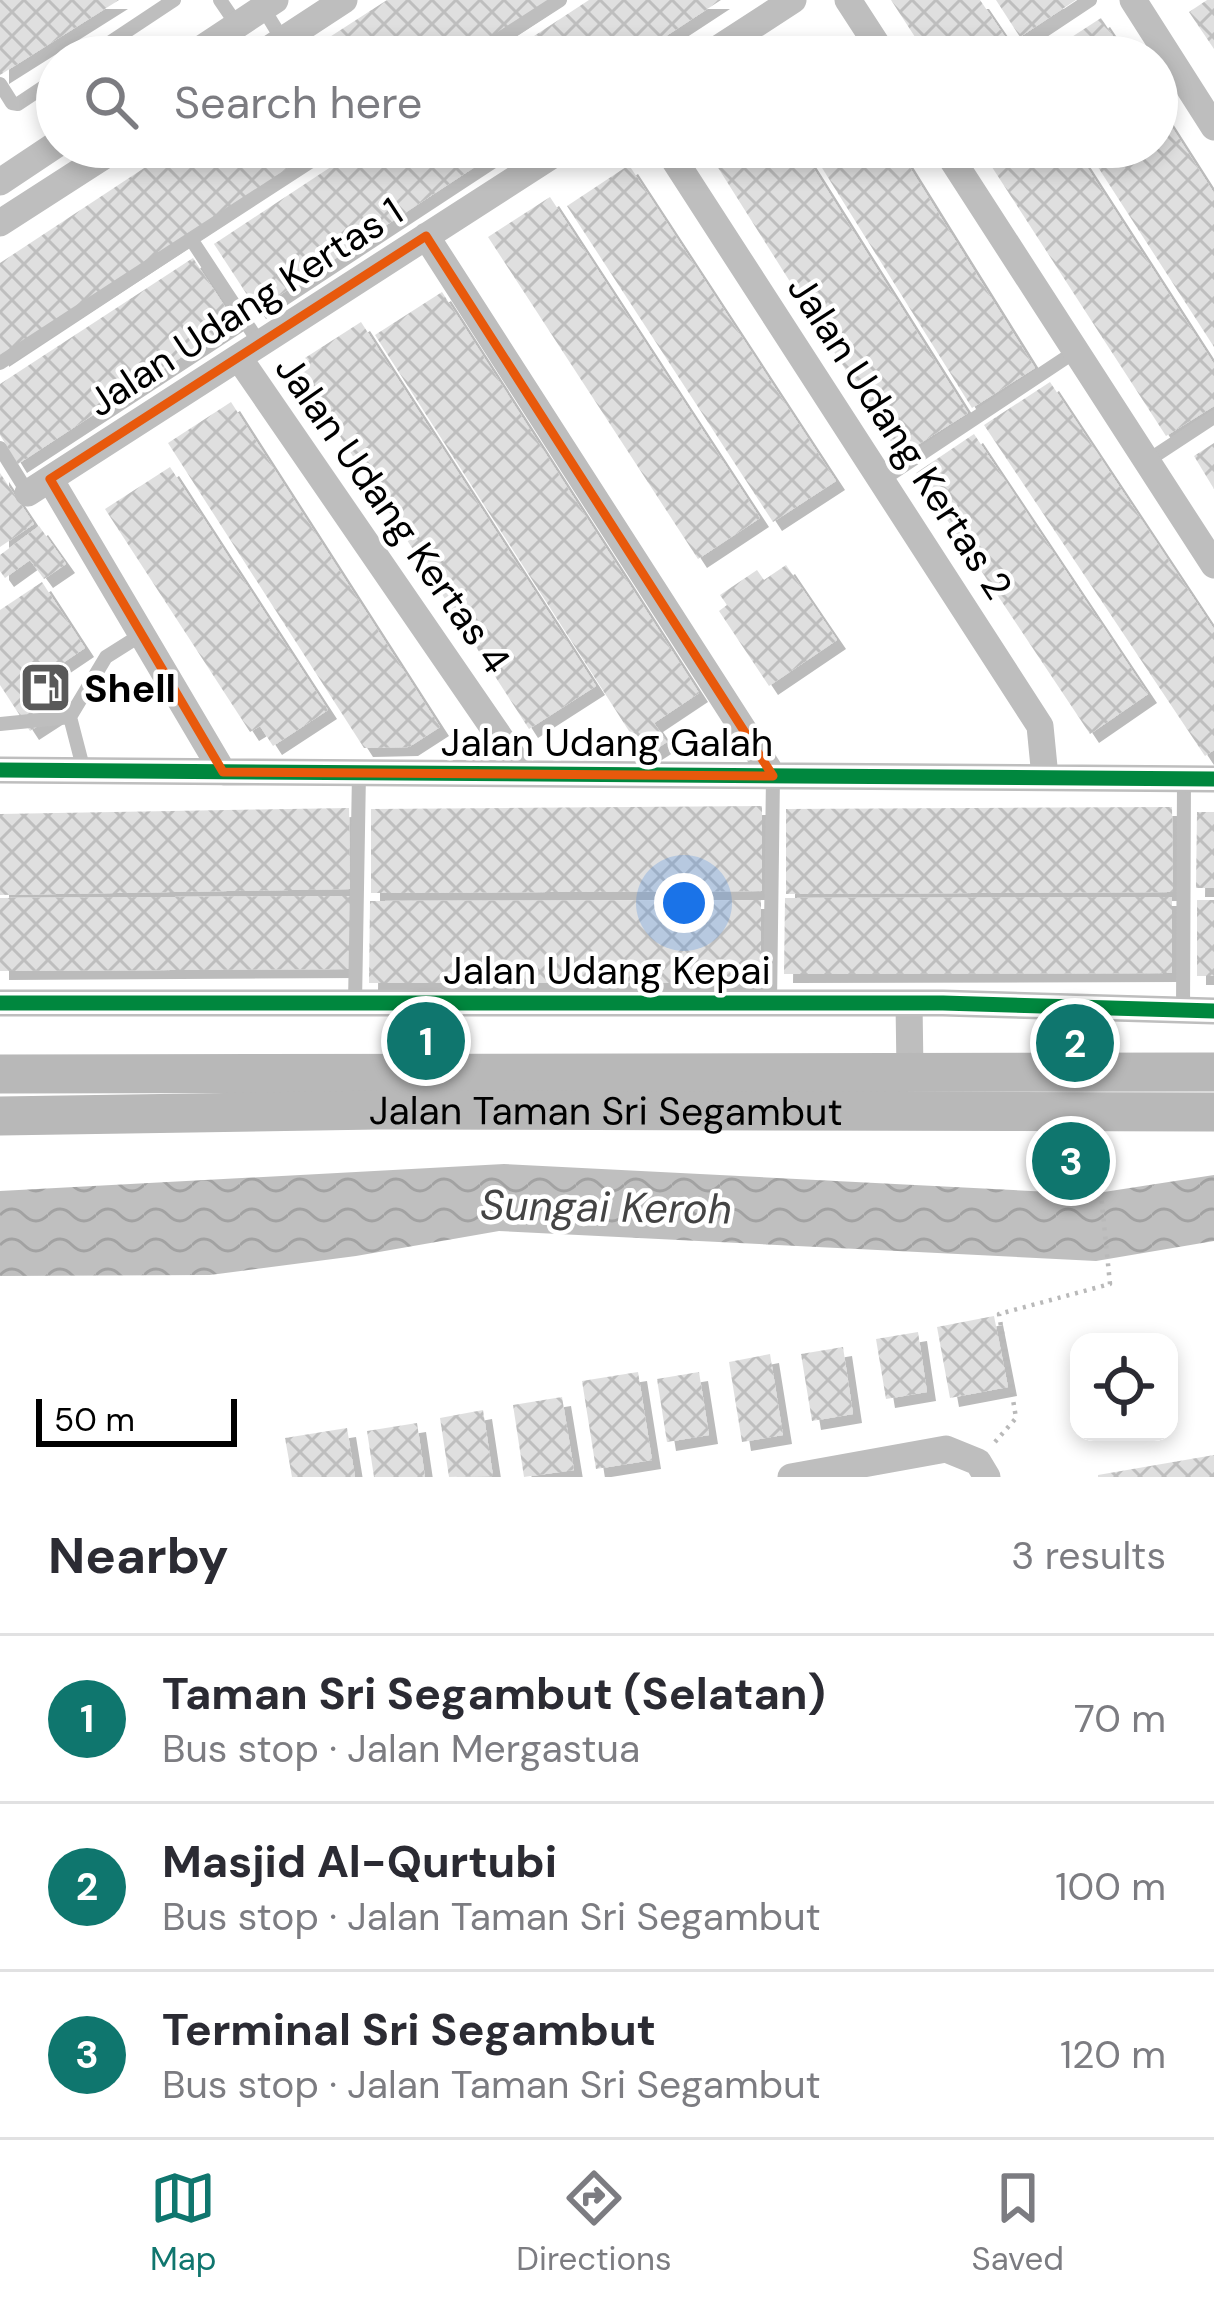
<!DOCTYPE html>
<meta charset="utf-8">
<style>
:root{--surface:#fff;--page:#f7f7f7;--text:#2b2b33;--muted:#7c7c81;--line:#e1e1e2;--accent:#0f766e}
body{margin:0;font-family:"DM Sans",sans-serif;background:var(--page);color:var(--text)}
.controls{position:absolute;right:36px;bottom:36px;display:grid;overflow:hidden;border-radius:24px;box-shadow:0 6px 18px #0003}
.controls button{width:108px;height:108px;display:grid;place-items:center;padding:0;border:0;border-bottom:3px solid var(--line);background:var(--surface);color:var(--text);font:60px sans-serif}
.scale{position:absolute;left:36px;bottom:30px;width:201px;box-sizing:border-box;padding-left:12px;border:6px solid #000;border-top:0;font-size:33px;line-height:42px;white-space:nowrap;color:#000;-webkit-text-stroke:9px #fff;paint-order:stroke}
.you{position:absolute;left:684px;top:903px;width:42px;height:42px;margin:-30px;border:9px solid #fff;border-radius:50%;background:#1a73e8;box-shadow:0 0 0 18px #1a73e833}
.badge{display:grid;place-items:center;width:78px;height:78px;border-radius:50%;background:var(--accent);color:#fff;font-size:39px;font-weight:700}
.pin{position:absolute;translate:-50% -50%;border:6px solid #fff;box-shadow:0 3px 12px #0006}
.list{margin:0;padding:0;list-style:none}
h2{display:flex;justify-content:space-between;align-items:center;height:156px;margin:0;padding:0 48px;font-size:51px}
h2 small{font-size:39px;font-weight:400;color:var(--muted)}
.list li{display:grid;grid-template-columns:78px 1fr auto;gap:36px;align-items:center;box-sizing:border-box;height:168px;padding:0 48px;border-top:3px solid var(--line)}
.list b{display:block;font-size:45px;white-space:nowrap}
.list p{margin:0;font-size:39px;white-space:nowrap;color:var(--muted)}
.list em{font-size:39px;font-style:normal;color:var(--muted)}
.icon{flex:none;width:66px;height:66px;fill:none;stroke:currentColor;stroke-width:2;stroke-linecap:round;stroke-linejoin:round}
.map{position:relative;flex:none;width:1214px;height:1477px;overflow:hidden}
.search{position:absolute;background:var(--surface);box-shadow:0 6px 18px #0003;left:36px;right:36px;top:36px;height:132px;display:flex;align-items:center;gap:30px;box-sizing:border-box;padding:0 42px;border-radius:66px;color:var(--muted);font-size:45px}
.sheet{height:660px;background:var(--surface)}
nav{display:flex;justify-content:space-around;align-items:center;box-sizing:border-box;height:168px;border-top:3px solid var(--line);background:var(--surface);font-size:33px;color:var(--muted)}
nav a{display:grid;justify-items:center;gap:6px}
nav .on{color:var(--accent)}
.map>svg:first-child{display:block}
</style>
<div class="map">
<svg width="1214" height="1477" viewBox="0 0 1214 1477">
<defs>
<pattern id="water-waves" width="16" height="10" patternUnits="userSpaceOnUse" patternTransform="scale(3)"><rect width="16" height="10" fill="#bfbfbf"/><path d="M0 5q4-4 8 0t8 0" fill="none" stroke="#a2a2a2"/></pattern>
<pattern id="building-cross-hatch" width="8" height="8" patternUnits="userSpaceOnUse" patternTransform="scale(3)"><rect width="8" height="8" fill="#dfdfdf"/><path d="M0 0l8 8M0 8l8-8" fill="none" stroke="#bebebe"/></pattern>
<filter id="shadow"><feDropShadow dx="9" dy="9" stdDeviation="0" flood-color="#0004"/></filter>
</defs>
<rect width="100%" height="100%" fill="#fff"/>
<!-- water -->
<path fill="url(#water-waves)" d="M504,1164L1091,1194L1214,1175V1241L1096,1261L499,1231L356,1256L210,1275L0,1276V1191Z"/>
<!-- building -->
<path fill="url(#building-cross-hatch)" filter="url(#shadow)" d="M0,0H119L0,75Z
M387,0H549L462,57H312L308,51Z
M589,0H721L634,57H502Z
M891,0H980L1010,44L991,57H928Z
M996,0H1076L1020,37Z
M1207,0H1214V49L1189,12Z
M1101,18L1127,57H1041Z
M830,39L841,57H801Z
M1157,104L1214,193V347L1085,147H1157Z
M176,147H320L0,358V263Z
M361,147H488L493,155L257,310L214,244Z
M705,147H800L968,413L900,456Z
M809,147H897L1035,368L972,408Z
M979,147H1074L1214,364V406L1166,436Z
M629,165L836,481L773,522L567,206Z
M550,197L760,518L698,559L488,237Z
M193,258L235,322L18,464L0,435V384Z
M442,292L699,693L654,723L667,742L645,756L375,335Z
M361,322L596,686L529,729L294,365Z
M1050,382L1214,629V750L1205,756L984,425Z
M231,402L440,727L409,747L364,748L168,443Z
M974,434L1148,694L1090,734L916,473Z
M1214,443V489L1194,456Z
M170,467L328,710L273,746L260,726L250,732L105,509Z
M0,473L34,524L0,547Z
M39,526L66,564L44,579L30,560L5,578L0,571V555Z
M786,565L837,640L769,686L719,611L727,605L720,595L757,570L764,580Z
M42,582L85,648L42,677L64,709L30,731L0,685V610Z
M762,806V891L371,893V809Z
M1172,807L1173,892L786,894V809Z
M349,808L350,889L0,895V814Z
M1197,812H1214V888H1196Z
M350,896V969L0,971V898Z
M1172,897V973L784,974L785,898Z
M761,900V983H369L370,901Z
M1197,900H1214V976H1197Z
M994,1316L1008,1387L950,1398L937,1327Z
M918,1332L927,1392L886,1399L876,1339Z
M843,1347L853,1414L812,1421L801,1354Z
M770,1354L783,1435L742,1442L729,1362Z
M638,1372L652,1460L596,1469L582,1381Z
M699,1372L709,1435L667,1442L657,1379Z
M562,1397L574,1470L524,1477L513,1405Z
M483,1410L493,1476L449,1477L440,1418Z
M417,1423L425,1477H374L367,1431Z
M347,1428L355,1477H292L285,1438Z
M1214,1455V1477H1098V1475Z"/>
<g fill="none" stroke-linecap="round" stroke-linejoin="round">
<!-- path -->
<path stroke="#b9b9b9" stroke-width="4.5" stroke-dasharray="3 6" stroke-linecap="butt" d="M995,1442L1016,1418L999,1314L1110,1284L1100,1184L1101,1146"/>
<!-- lane -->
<path stroke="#bebebe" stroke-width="14" d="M220,0L237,25
M263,8L293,57
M88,57L174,0
M472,57L560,0
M1004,57L1090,0
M0,84L12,103L18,104L57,78
M507,147L524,174
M191,239L260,344
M0,363L333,147
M0,448L28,493
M1147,461L1214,417
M882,480L1076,351
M70,717L106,657L144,633
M0,724L70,717L84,771
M355,1003L359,773
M770,1003L773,776
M1183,1011L1184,779"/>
<!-- street -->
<path stroke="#bebebe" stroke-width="27" d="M848,0L885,57
M1133,0L1214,127
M189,57L275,0
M257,57L344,0
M705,57L793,0
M666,147L1040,726L1045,777
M944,147L1214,565
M0,182L57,144
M0,223L118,147
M426,236L773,776
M239,358L525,774
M50,479L223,772
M28,493L565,147
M0,770L1214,779
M0,1003H943L1214,1011
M909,1003L910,1071
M791,1477L946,1449L978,1462L987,1477"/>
<!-- secondary -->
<g stroke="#b8b8b8" stroke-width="39">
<path d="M0,1074L1214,1072"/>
<path id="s1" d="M0,1116L378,1110L1214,1112"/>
</g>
<!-- quiet -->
<path stroke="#58b947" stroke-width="12" stroke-dasharray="24 12" stroke-linecap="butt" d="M1060,1044L1062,1007"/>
<defs>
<path id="cycleway" d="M0,770L1214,779
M0,1003H943L1214,1011"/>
</defs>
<!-- cycleway casing -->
<use href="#cycleway" stroke="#fff" stroke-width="22"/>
<!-- cycleway -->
<use href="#cycleway" stroke="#00873e" stroke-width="15"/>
</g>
<!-- marked area -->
<path fill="none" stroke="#e8590c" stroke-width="9" stroke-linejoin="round" d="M426,236L773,776L223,772L50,479Z"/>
<!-- icons -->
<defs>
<symbol id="fuel-square" viewBox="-11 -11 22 22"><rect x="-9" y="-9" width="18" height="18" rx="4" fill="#595959" stroke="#fff"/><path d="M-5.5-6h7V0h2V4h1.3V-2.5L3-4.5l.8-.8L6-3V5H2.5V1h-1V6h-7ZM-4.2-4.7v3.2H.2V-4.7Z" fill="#fff"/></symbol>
</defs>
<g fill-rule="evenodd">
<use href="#fuel-square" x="16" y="658" width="59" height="59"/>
</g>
<g text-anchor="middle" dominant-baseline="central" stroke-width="9" stroke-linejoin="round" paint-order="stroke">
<!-- street labels -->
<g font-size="39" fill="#000" stroke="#fff">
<text transform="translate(245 307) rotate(-33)">Jalan Udang Kertas 1</text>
<text transform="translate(900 437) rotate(57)">Jalan Udang Kertas 2</text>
<text transform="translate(393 514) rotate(55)">Jalan Udang Kertas 4</text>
<text x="607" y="742">Jalan Udang Galah</text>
<text x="607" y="970">Jalan Udang Kepai</text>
<text stroke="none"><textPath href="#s1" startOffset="606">Jalan Taman Sri Segambut</textPath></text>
</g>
<!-- poi labels -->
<g font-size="39" font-weight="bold" fill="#000" stroke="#fff" text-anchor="start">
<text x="84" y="688">Shell</text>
</g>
<!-- water labels -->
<g font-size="42" font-style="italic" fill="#444" stroke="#fff">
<text transform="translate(606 1207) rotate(1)">Sungai Keroh</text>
</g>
</g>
</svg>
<div class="controls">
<button><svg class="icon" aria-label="locate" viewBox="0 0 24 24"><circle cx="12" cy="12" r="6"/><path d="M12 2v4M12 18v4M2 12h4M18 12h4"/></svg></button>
</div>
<div class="scale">50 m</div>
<div class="you"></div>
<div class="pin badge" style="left:426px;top:1041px">1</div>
<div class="pin badge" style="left:1075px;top:1043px">2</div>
<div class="pin badge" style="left:1071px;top:1161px">3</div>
<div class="search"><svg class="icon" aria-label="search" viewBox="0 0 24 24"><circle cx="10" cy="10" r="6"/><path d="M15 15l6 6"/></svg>Search here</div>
</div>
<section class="sheet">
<h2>Nearby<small>3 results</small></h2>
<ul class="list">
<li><span class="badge">1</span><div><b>Taman Sri Segambut (Selatan)</b><p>Bus stop · Jalan Mergastua</p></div><em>70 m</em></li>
<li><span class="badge">2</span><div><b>Masjid Al-Qurtubi</b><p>Bus stop · Jalan Taman Sri Segambut</p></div><em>100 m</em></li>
<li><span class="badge">3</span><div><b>Terminal Sri Segambut</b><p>Bus stop · Jalan Taman Sri Segambut</p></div><em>120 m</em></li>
</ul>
</section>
<nav>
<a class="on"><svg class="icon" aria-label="map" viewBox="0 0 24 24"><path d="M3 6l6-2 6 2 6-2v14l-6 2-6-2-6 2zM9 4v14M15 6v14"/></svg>Map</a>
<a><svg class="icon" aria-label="directions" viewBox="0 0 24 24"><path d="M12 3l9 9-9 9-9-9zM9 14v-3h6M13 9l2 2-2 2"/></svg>Directions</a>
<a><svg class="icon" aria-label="saved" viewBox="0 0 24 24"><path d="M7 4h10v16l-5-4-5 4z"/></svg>Saved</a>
</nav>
